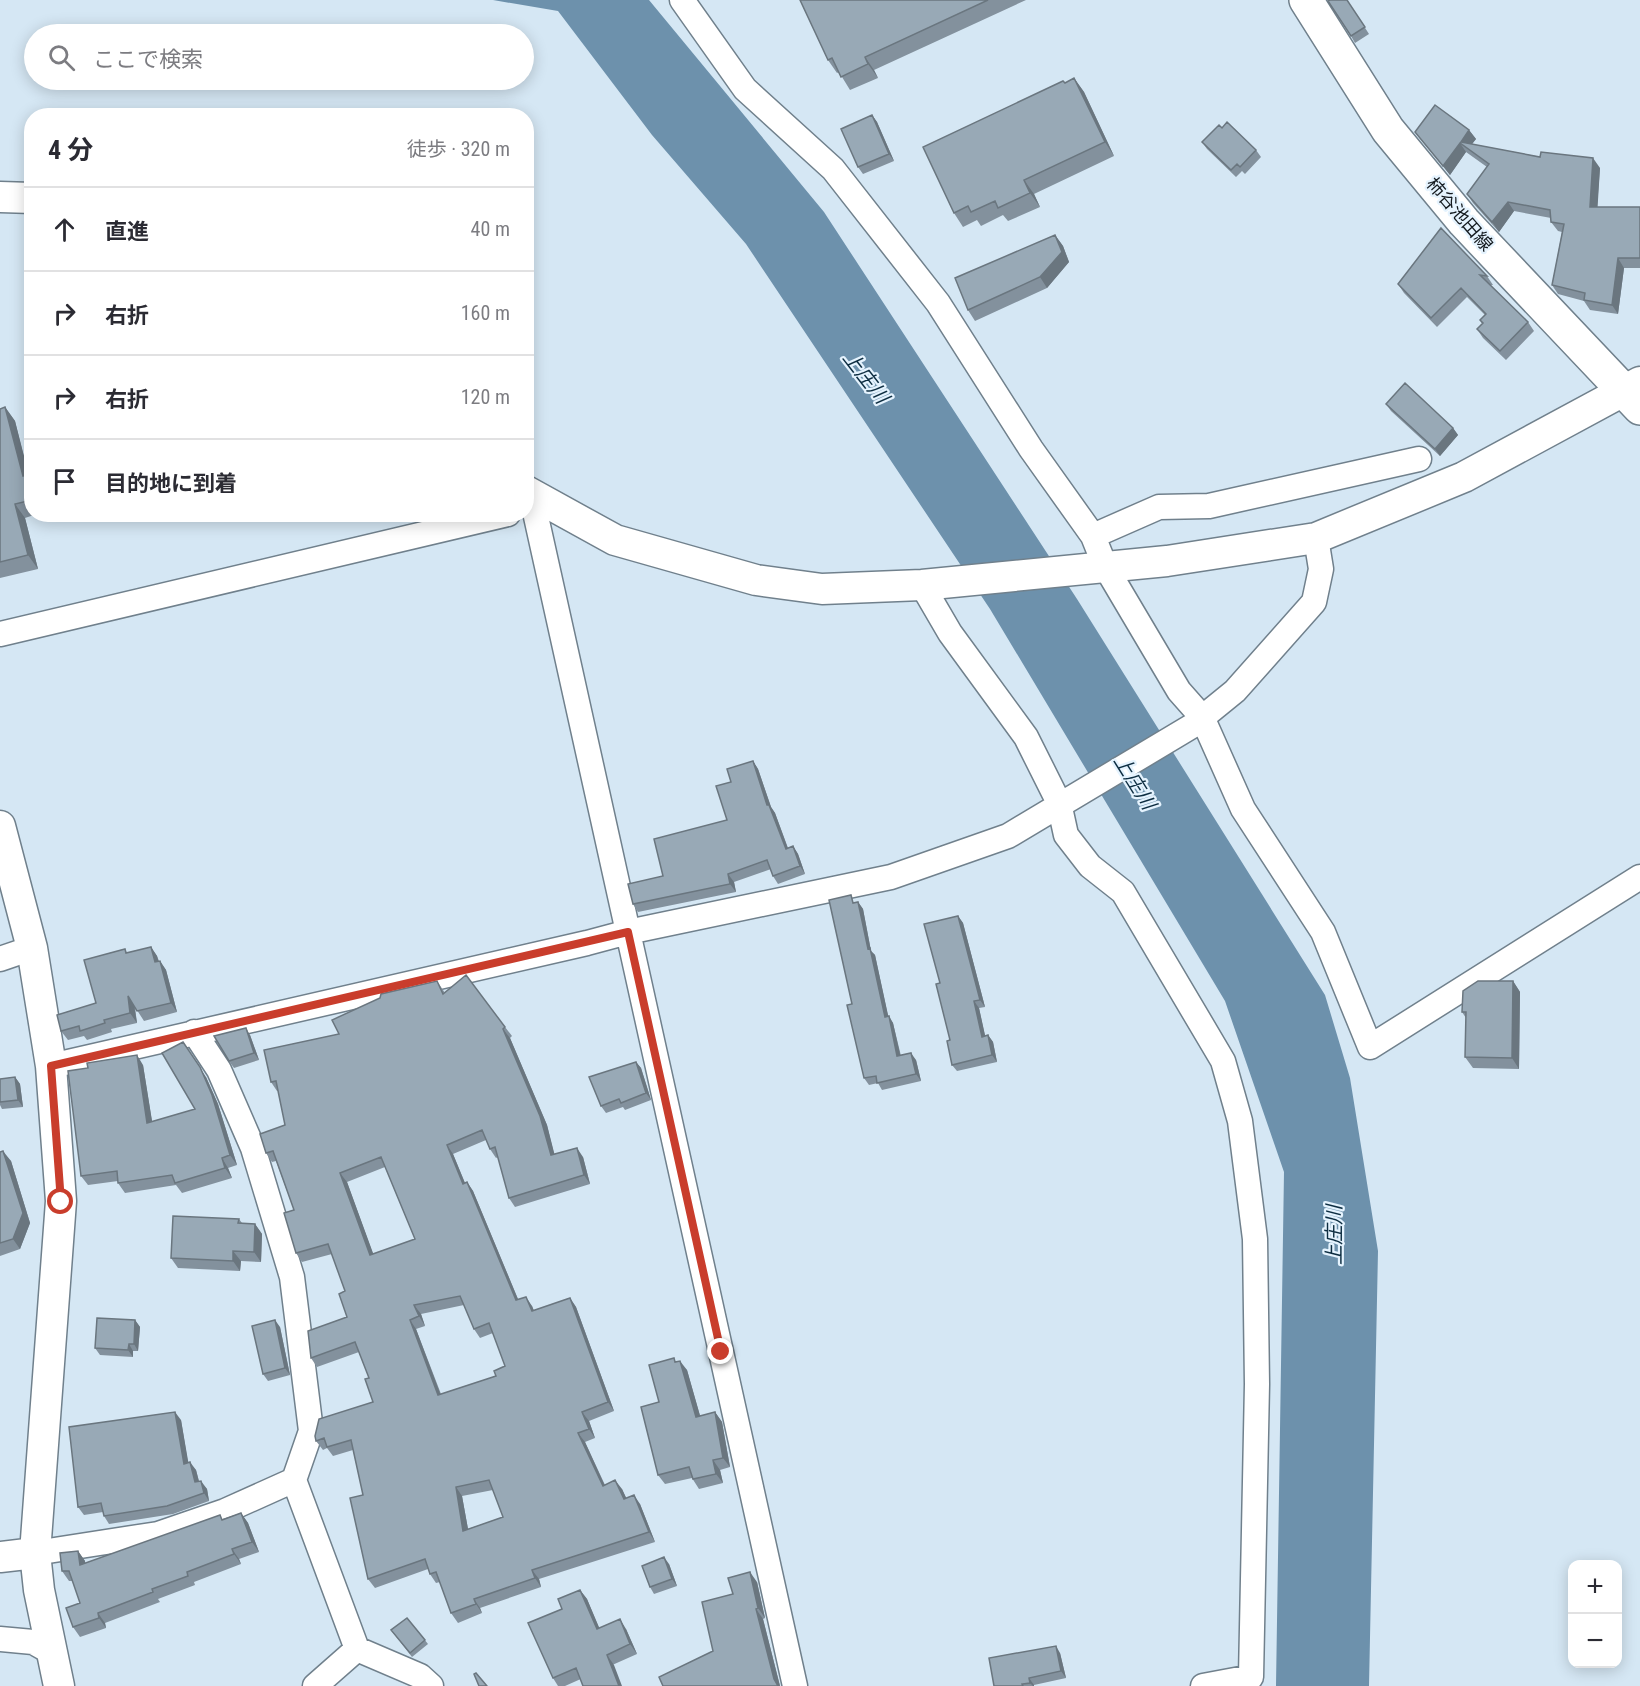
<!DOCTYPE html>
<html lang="ja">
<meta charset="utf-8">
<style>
:root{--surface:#fff;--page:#f7f7f7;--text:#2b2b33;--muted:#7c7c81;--line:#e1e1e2}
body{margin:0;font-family:"Roboto Condensed","Noto Sans JP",sans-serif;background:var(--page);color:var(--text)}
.controls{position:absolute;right:18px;bottom:18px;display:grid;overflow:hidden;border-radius:12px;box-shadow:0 3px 15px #0003}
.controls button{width:54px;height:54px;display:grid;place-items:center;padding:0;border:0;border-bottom:2px solid var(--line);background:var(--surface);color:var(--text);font:30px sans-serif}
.stop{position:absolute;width:18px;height:18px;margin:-14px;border:4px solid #c93d2c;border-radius:50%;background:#fff}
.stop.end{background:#c93d2c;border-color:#fff;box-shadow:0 2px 6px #0008}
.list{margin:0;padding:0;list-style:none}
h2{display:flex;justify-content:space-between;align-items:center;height:78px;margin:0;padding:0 24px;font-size:26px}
h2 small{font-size:20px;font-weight:400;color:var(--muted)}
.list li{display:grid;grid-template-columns:39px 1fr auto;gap:18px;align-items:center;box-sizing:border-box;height:84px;padding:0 24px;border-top:2px solid var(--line)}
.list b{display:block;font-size:22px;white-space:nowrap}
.list em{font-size:20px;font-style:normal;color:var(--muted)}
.icon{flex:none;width:33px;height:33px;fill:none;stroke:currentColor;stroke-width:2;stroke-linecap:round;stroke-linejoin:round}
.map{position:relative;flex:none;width:1640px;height:1686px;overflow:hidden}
.search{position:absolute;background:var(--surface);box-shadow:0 3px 15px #0003;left:24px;top:24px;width:510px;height:66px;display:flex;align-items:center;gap:15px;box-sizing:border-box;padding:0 21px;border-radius:33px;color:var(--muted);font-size:22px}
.panel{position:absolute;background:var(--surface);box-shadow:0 3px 15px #0003;left:24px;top:108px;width:510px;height:414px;border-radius:24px}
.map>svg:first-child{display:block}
</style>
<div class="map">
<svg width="1640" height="1686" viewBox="0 0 1640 1686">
<rect width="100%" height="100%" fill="#d5e7f4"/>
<!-- water -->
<path fill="#6d91ac" d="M493,0H649L824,212L1077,599L1325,995L1350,1078L1378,1251L1369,1686H1276L1284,1172L1225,1001L990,609L746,244L652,135L558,11Z"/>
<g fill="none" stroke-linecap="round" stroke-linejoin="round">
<defs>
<path id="minor" d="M682,0L745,89L833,169L938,303L1031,449L1093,536L1159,507L1209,506L1419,459
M531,494L795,1686
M1093,536L1105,566L1179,691L1202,717L1243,809L1323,932L1370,1047L1640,877
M922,585L950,633L1026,737L1059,803L1066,835L1090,866L1123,892L1223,1061L1240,1121L1255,1239L1257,1384L1251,1677L1203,1686
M0,634L508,514
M0,959L32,948
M194,1032L219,1070L253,1148L292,1277L311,1431L294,1480L357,1649L420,1676L431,1686
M51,1066L587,943L628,932L891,877L1008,836L1192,726L1235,691L1314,602L1321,569L1316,538
M35,1553L158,1534L225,1511L294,1480
M0,1639L33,1642L51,1652
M315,1686L357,1649"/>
<path id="tertiary" d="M0,197L32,198
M526,491L615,540L756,580L822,589L922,585L1167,561L1316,538L1464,477L1640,382
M0,826L32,948L51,1066L61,1201L35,1553L39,1590L59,1686
M0,1557L35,1553"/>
<path id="secondary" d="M1306,0L1388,130L1464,222L1640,408"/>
</defs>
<!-- minor casing -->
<use href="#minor" stroke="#70808c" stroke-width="27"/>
<!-- tertiary casing -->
<use href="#tertiary" stroke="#70808c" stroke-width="33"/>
<!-- secondary casing -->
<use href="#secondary" stroke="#70808c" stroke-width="36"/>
<!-- minor -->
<use href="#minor" stroke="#fff" stroke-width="24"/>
<!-- tertiary -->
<use href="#tertiary" stroke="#fff" stroke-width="30"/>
<!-- secondary -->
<use href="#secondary" stroke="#fff" stroke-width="33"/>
</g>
<!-- wall -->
<path fill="#83919d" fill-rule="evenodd" d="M800,0H1026L874,70L878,78L850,90L839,72L837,73L828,60Z
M1347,0L1369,34L1355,43L1351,36Z
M1074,78L1084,92L1114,156L1034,194L1040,207L1008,221L1003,215L981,226L977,220L963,227L954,213L1065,83Z
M872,115L877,122L894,161L863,174L858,167Z
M1222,128L1256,150L1261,157L1245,174L1242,171L1236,177L1207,149L1202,142Z
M1469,130L1476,139L1472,144L1600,168L1597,207H1640V268H1624L1618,314L1590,310L1584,301L1558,294L1552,285L1562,232L1558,231L1551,222V218L1514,211L1499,232L1473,203L1467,194L1487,167L1466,152L1450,175L1415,132Z
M1441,228L1487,276L1493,285H1490L1528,322L1534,331L1506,360L1483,338L1477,329L1482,324L1480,320L1485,315L1467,297L1437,327L1404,293L1398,284Z
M1055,235L1063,246L1069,262L1047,288L975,321L968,310Z
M1386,404L1453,428L1458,435L1440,456L1391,411Z
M5,407L15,421L28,474L32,473V514H37L25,518L38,569L0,578V409Z
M753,761L758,769L771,807L775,813L788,848L793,846L798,854L805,874L778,884L773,876L771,869L734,882L736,892L638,912L633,904L727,820L731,782Z
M858,902L863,909L871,951L875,955L888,1016L893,1023L901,1056L916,1060L921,1081L882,1090L878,1083L869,1085L864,1078L852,1004L856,903Z
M958,916L963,923L985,1007L979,1008L985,1036L988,1035L993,1042L997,1062L957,1071L952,1065L950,1040L940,983Z
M151,947L157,956L159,961H160L166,970L177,1012L144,1021L135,1007L137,1023L111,1029L112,1032L87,1040L84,1036L68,1040L61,1031L96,1003L125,949L127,953Z
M437,981L445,993L505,1027L512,1036L510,1038L547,1125L554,1154L583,1157L590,1184L515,1207L509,1198L498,1157L496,1158L490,1149L486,1140L453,1154L465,1183L467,1182L473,1191L518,1299L532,1306L534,1311L570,1298L576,1307L614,1411L589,1421L595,1438L585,1442L605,1485L622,1489L626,1498L640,1504L655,1542L539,1579L541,1587L480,1608L482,1613L458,1623L451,1613L440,1582L436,1583L430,1574L428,1569L375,1588L368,1579L363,1495L353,1450L333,1456L327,1448L323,1450L316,1441L373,1402L369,1378L359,1352L317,1367L311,1358L347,1317L345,1291L332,1254L302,1262L296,1253L294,1210L276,1161L272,1162L266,1153L285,1125L278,1091H277L271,1082L339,1034ZM385,1167L415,1239L373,1254L347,1182ZM464,1305L474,1329L480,1338L493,1333L505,1366L496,1376L441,1394L416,1329L425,1326L421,1314ZM493,1490L503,1517L468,1529L462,1496Z
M1513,981L1520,992L1519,1069L1473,1068L1465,1057L1466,1018L1462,1012Z
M250,1035L259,1060L234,1068L229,1061Z
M636,1062L641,1068L651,1100L625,1110L623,1107L606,1113L601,1106Z
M143,1065L152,1122L195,1109L206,1077L218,1104L237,1165L228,1168L232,1178L182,1193L176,1185L125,1193L118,1183V1181L88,1185L81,1176L88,1068Z
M15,1077L20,1084L23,1107L2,1109L0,1105V1079Z
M0,1152L11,1161L30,1223L20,1249L0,1256Z
M239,1219L242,1223L255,1224L262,1234L261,1262L241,1261L240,1271L178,1268L171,1258Z
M135,1320L140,1327L138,1351H133V1357L100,1355L95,1348Z
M280,1327L290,1375L268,1381L263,1374Z
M676,1362L687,1370L700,1416L715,1412L722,1422L730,1467L720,1470L723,1483L699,1489L692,1478L665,1484L658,1475L659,1402Z
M181,1420L188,1463L196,1470L199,1481L207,1489L209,1501L173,1514L109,1524L104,1516L103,1512L84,1515L78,1507Z
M241,1513L248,1523L259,1552L239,1559L241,1564L194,1582L195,1585L158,1599L160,1602L105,1623L106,1628L80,1637L73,1627L80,1603L73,1581H69L62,1571L78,1551L85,1561V1563Z
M669,1564L677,1586L654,1594L650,1587Z
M757,1582L765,1618L763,1619L780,1686H663L713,1651L733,1594Z
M580,1590L587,1599L599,1628L626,1629L637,1654L565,1686H558L553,1678L562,1609Z
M407,1618L428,1644L412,1657L391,1630Z
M1060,1653L1066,1678L1034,1685V1686H994Z"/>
<!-- shaded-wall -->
<path fill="#6a767f" d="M865,57L874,70L878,78L868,64Z
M1074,78L1084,92L1114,156L1105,142Z
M872,115L877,122L894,161L889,154Z
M1469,130L1476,139L1468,149L1461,142Z
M1460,143L1466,152L1450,175L1443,166Z
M1593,158L1600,168L1597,216L1590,207Z
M1024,180L1034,194L1040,207L1030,193Z
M1508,202L1514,211L1499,232L1492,222Z
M1055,235L1063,246L1069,262L1047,288L1040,277Z
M1618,258L1624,268L1618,314L1612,305Z
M5,407L15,421L32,487L23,476Z
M1453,428L1458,435L1440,456L1435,449Z
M15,504L25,518L38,569L28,555Z
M753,761L758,769L771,807L775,813L791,857L786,849L767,805Z
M793,846L798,854L805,874L800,866Z
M728,874L734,882L736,892L730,884Z
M858,902L863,909L871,951L875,955L890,1024L885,1017L868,949Z
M958,916L963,923L985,1007L980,1000Z
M151,947L157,956L161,971L155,962Z
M160,961L166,970L177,1012L171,1003Z
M1513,981L1520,992L1519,1069L1512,1058Z
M128,996L134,1005L137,1023L130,1013Z
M974,1001L979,1008L987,1044L982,1037Z
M889,1016L893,1023L902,1063L897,1056Z
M246,1028L250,1035L259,1060L254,1053Z
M503,1029L510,1038L547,1125L557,1164L551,1155Z
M988,1035L993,1042L997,1062L992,1055Z
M183,1042L206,1077L218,1104L237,1165L230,1155Z
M911,1053L916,1060L921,1081L916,1074Z
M137,1055L143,1065L154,1133L147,1123Z
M636,1062L641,1068L651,1100L646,1093Z
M15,1077L20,1084L23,1107L18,1100Z
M447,1145L453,1154L469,1193L463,1184Z
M577,1148L583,1157L590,1184L584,1175Z
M3,1151L11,1161L30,1223L20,1249L13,1239Z
M222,1158L228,1168L232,1178L225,1168Z
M340,1173L347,1182L377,1264L370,1255Z
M467,1182L473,1191L522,1309L516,1300Z
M255,1224L262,1234L261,1262L254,1252Z
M233,1251L241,1261L240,1271L233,1261Z
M526,1297L532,1306L538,1321L532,1311Z
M570,1298L576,1307L614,1411L608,1402Z
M414,1305L421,1314L425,1326L419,1316Z
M135,1320L140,1327L138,1351L134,1344Z
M275,1320L280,1327L290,1375L285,1368Z
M410,1320L416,1329L444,1404L438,1395Z
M129,1344L133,1351V1357L128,1350Z
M680,1361L687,1370L703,1426L696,1417Z
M175,1412L181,1420L190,1472L184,1464Z
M582,1412L589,1421L595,1438L589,1429Z
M715,1412L722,1422L730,1467L723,1458Z
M578,1433L585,1442L609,1495L603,1486Z
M713,1460L720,1470L723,1483L716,1474Z
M190,1462L196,1470L201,1490L195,1482Z
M615,1480L622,1489L631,1508L624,1499Z
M201,1481L207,1489L209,1501L204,1493Z
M456,1487L462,1496L470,1540L463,1531Z
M634,1495L640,1504L655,1542L649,1532Z
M241,1513L248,1523L259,1552L252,1542Z
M232,1549L239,1559L241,1564L234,1554Z
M78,1551L85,1561L86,1575L80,1565Z
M664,1557L669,1564L677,1586L672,1579Z
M532,1570L539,1579L541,1587L535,1578Z
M750,1572L757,1582L765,1618L758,1608Z
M580,1590L587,1599L604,1639L597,1629Z
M474,1599L480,1608L482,1613L476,1604Z
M756,1609L763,1619L780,1686H778L774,1679Z
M98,1613L105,1623L106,1628L99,1618Z
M620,1619L626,1629L637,1654L630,1644Z
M1056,1646L1060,1653L1066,1678L1061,1671Z
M607,1655L614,1665L622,1686H619Z
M1029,1678L1034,1685V1686H1033L1030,1683Z"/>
<!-- building -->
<path fill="#98a9b6" stroke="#6a767f" stroke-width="1.5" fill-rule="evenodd" d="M800,0H988L865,57L868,64L841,77L832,58L828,60Z
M1330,0H1347L1365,27L1351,36L1328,1Z
M1074,78L1105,142L1024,180L1030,193L998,208L995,201L971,212L968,206L954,213L923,147L1063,81L1065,83Z
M1435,105L1469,130L1461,142L1540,157L1541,152L1593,158L1590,207H1640V258H1618L1612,305L1584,300L1585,293L1552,285L1564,224L1551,222L1550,210L1508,202L1492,222L1467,194L1489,164L1460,143L1443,166L1415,132Z
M872,115L889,154L858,167L841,129Z
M1227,122L1256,150L1240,167L1237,164L1231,170L1202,142L1219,125L1222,128Z
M1441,228L1487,276L1480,275L1528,322L1500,351L1477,329L1483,323L1480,320L1486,314L1461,288L1431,318L1398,284Z
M1055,235L1062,252L1040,277L968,310L955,278Z
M1405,383L1453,428L1435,449L1386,404Z
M5,407L23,476L32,473V500L15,504L28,555L0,562V409Z
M753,761L767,805H769L786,849L793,846L800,866L773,876L767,860L728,874L730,884L633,904L628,884L663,876L654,839L727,820L716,786L731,782L727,769Z
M851,895L853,903L858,902L868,949L870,948L885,1017L889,1016L897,1056L911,1053L916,1074L877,1083L876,1076L864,1078L847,1005L852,1004L829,900Z
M958,916L980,1000L974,1001L982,1037L988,1035L992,1055L952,1065L947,1041L950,1040L936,984L940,983L924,924Z
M151,947L155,962L160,961L171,1003L137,1011L128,996L130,1013L104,1020L105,1023L80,1031L79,1026L61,1031L57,1015L96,1003L84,960L125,949L126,953Z
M466,975L505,1027L503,1029L540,1116L551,1155L577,1148L584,1175L509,1198L495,1147L490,1149L482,1130L447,1145L463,1184L467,1182L516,1300L526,1297L532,1311L570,1298L608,1402L582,1412L589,1429L578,1433L603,1486L615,1480L624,1499L634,1495L649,1532L532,1570L535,1578L474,1599L476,1604L451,1613L436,1572L430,1574L425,1559L368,1579L350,1498L363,1495L351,1440L327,1447L324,1438L316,1441L315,1436L319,1419L373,1402L365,1379L369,1378L355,1342L311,1358L308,1331L347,1317L339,1294L345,1291L328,1244L296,1253L284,1213L294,1210L273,1151L266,1153L260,1134L285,1125L276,1081L271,1082L264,1050L339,1034L332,1020L380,998L381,994L437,981L443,994ZM381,1157L415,1239L370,1255L340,1173ZM460,1296L474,1329L489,1323L505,1366L494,1371L496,1376L438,1395L410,1320L419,1316L414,1305ZM489,1480L503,1517L463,1531L456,1487Z
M1478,981H1513L1512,1058L1465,1057L1466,1012H1462L1463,991Z
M246,1028L254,1053L229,1061L214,1036Z
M183,1042L200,1067L212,1095L230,1155L222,1158L225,1168L175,1183L172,1175L118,1183L117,1171L81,1176L68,1071L88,1068L87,1063L137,1055L147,1123L195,1109L162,1053Z
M636,1062L646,1093L621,1103L619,1099L601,1106L589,1077Z
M15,1077L18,1100L0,1102V1079Z
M3,1151L23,1213L13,1239L0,1243V1152Z
M173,1216L239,1219L238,1223L255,1224L254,1252L233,1251V1261L171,1258Z
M97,1318L135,1320L134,1344H129L128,1350L95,1348Z
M275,1320L285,1368L263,1374L252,1326Z
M674,1358L675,1362L680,1361L696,1417L715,1412L723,1458L713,1460L716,1474L693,1479L689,1467L658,1475L641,1407L659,1402L649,1365Z
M175,1412L184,1464L190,1462L195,1482L201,1481L204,1493L167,1506L104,1516L101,1503L78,1507L69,1427Z
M241,1513L252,1542L232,1549L234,1554L187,1572L188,1576L152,1589L153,1592L98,1613L99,1618L73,1627L66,1608L80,1603L69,1571H62L60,1553L78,1551L80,1565L220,1515L222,1520Z
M664,1557L672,1579L650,1587L642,1566Z
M750,1572L758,1608L756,1609L774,1679L778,1686H663L659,1677L713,1651L702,1602L733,1594L728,1578Z
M580,1590L597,1629L620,1619L630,1644L607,1655L619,1686H583L576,1668L553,1678L528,1623L562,1609L558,1599Z
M407,1618L425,1640L410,1653L391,1630Z
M1056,1646L1061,1671L1029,1678L1030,1683L1022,1684L1023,1686H994L989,1658Z
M476,1673L487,1686H479L474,1674Z"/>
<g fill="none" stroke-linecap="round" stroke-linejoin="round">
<!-- route -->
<path stroke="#c93d2c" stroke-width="8" d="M61,1202L51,1066L628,932L721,1352"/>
</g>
<g text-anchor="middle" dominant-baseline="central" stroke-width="4.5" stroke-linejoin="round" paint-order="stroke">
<!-- street labels -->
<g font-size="18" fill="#141a1f" stroke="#e5f3fe">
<text transform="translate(1460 214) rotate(49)">柿谷池田線</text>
</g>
<!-- water labels -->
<g font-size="20" font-style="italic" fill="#0d2d41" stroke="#e5f3fe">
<text transform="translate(866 377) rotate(52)">上庄川</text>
<text transform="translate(1135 782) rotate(58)">上庄川</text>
<text transform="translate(1334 1235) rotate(-90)">上庄川</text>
</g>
</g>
</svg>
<div class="controls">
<button>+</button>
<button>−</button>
</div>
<div class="stop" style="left:61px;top:1202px"></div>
<div class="stop end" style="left:721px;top:1352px"></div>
<div class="search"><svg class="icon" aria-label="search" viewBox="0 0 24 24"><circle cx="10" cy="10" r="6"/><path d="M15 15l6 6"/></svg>ここで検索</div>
<section class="panel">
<h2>4 分<small>徒歩 · 320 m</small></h2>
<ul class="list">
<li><svg class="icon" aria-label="ahead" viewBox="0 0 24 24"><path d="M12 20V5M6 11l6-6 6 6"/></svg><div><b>直進</b></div><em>40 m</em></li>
<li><svg class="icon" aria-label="right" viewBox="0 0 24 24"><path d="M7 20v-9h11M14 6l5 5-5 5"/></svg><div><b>右折</b></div><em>160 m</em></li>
<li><svg class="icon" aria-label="right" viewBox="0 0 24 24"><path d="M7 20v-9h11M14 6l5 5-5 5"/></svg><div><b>右折</b></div><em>120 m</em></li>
<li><svg class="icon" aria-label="arrive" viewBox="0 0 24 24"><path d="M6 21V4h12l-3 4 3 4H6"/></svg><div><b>目的地に到着</b></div></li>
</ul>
</section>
</div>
